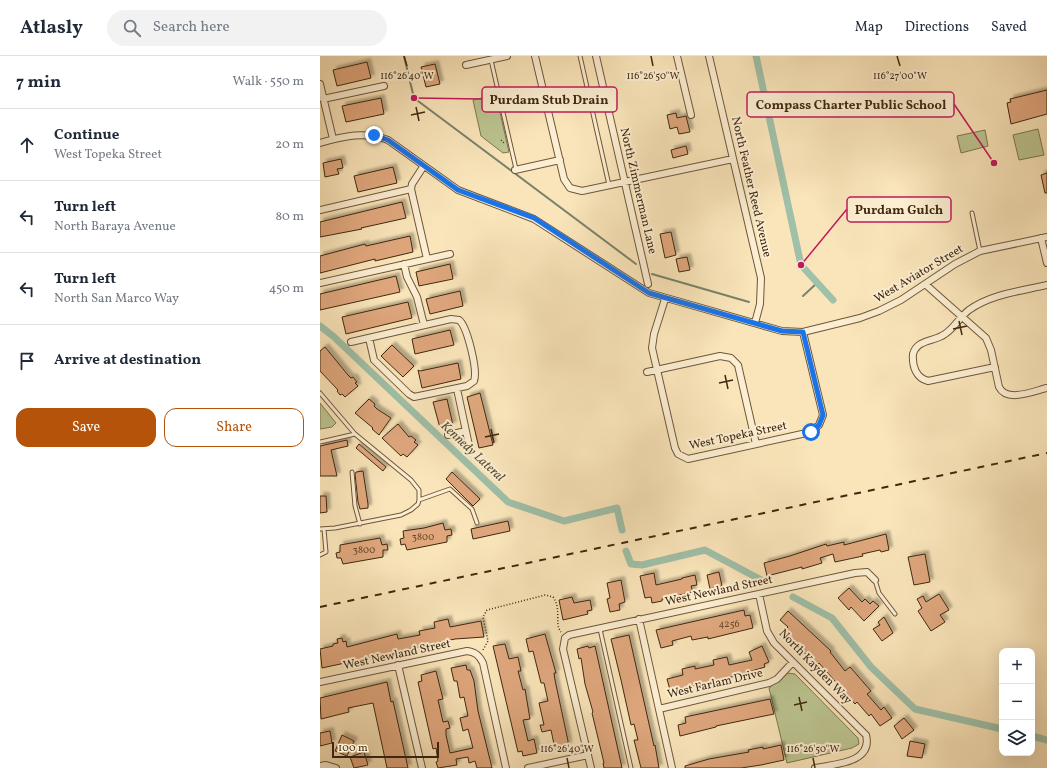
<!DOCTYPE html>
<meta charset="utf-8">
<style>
:root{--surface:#fff;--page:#f2f2f3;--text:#1f2937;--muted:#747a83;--line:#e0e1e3;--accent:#b45309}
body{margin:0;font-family:Vollkorn,serif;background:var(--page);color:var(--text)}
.controls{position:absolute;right:12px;bottom:12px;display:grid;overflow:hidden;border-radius:8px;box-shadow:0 4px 16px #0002}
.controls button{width:36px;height:36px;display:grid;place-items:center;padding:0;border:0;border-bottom:1px solid var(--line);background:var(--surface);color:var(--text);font:20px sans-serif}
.scale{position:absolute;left:12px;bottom:10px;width:107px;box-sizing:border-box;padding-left:4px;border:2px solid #3f280f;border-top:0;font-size:11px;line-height:14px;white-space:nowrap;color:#3f280f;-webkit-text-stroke:3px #fceed2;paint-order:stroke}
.stop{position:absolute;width:12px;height:12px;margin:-9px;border:3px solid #1a73e8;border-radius:50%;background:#fff}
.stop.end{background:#1a73e8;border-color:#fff;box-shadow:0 1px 4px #0008}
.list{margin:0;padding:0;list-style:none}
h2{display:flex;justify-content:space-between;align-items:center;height:52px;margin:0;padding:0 16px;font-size:17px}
h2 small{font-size:13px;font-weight:400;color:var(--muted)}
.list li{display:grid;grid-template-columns:26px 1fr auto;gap:12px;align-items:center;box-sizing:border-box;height:72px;padding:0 16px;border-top:1px solid var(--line)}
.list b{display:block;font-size:15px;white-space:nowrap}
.list p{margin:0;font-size:13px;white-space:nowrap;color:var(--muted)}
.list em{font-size:13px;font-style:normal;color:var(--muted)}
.actions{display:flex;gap:8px;padding:12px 16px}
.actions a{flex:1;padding:9px 0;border:1px solid var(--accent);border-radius:12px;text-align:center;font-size:14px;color:var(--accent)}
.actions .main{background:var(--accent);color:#fff}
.icon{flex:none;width:22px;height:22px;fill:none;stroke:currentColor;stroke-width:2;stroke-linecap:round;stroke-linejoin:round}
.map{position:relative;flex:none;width:727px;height:712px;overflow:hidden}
header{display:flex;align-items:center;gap:24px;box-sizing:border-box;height:56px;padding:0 20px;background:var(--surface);border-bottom:1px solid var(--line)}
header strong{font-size:19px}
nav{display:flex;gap:22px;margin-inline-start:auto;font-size:14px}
.search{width:280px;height:36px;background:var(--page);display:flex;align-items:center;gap:10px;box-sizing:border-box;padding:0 14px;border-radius:22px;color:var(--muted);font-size:15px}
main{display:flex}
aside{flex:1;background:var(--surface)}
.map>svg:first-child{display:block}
</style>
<header>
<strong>Atlasly</strong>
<div class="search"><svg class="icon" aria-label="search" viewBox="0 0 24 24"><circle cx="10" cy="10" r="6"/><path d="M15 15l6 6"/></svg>Search here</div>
<nav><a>Map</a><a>Directions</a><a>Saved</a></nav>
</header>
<main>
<aside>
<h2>7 min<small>Walk · 550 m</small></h2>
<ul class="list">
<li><svg class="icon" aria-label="ahead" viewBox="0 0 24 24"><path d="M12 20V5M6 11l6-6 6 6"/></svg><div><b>Continue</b><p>West Topeka Street</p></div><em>20 m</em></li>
<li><svg class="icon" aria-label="left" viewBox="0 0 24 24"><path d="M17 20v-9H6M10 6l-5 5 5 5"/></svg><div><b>Turn left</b><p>North Baraya Avenue</p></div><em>80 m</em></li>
<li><svg class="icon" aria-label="left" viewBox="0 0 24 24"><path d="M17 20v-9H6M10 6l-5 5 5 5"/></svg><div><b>Turn left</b><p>North San Marco Way</p></div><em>450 m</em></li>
<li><svg class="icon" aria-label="arrive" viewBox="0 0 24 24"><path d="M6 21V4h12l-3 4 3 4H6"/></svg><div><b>Arrive at destination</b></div></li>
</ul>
<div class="actions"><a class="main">Save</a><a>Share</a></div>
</aside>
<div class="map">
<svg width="727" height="712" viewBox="0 0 727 712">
<defs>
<filter id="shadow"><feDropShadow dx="3.5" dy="-3.5" stdDeviation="1" flood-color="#0004"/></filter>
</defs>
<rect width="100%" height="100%" fill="#fae5ba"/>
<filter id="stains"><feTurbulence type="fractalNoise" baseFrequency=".005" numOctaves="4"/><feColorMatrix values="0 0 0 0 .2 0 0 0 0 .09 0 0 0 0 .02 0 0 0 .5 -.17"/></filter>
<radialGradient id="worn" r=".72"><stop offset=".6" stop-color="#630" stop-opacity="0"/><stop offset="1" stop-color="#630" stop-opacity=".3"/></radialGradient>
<!-- green -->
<path fill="#bcc591" stroke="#7e7650" d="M176,39L189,96L183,97L161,80L153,44Z
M718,73L724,99L699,104L693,79Z
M665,74L668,90L641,97L637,80Z
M0,347L16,367L12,371L0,373Z
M468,617L475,618L538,682L539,688L532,692L467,707L449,632Z"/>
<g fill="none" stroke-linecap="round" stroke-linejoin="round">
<!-- stream -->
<path stroke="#79836b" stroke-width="2" d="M84,0L94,42L316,208
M332,218L429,246
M483,240L497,227"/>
<!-- canal -->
<path stroke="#9fc0a9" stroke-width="7" d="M436,0L481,209L513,244
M0,270L13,280L188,446L244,465L297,452L302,474
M306,495L311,508L322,509L385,494L443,525
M473,541L512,562L551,611L595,653L682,673
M712,680L727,684"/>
</g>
<!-- building -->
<path fill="#e0a77d" stroke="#3f280f" filter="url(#shadow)" d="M47,6L51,22L17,30L13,14Z
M115,8L120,28L106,31L101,11Z
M727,34V58L691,68L687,47L691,46L690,43Z
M61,42L64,58L26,66L22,50Z
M356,57L357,62L366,60L370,76L359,78L357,71L350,73L347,59Z
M366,90L368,98L353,102L351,94Z
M21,103L23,112L17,113L19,118L5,121L3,107Z
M73,111L77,127L38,136L34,120Z
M727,117V137H725L721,119Z
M82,146L86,162L41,172L42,173L0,181V166Z
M351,176L356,199L345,202L340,178Z
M90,180L93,196L55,205V203L0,217V200L45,188L46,190Z
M367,201L370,214L359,216L356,203Z
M130,208L133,223L99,230L96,216Z
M76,220L80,236L0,254V238Z
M140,235L143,250L110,258L106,243Z
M88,246L92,262L26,278L22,261Z
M130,274L134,289L95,298L92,283Z
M72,289L94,310L83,321L61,300Z
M5,291L28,319L31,322L33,321L37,326L35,327L38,330L25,341L22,338L20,339L17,335L18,334L0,315V295Z
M138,307L141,323L102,332L98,314L100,315Z
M160,337L173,389L159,392L147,341Z
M49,343L55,348L54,350L57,353L71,362L59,379L52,373L53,372L35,357Z
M127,343L133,369L120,372L113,346Z
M78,368L89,381L91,380L96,384L94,386L98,389L87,401L83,398L81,400L62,382Z
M27,384L28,390L11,394L17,420H0V390Z
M39,388L66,411L63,415L36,392Z
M43,415L48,448V452L40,453L38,446L35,418L36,416Z
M132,416L160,443L153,450L126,423Z
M0,440H6L7,456L0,457Z
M188,465L190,475L153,483L151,473Z
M123,467L125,474L131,473L132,479L127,480V486L87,494L85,488L81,489L80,483L84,482L83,475L104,472Z
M566,478L569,494L561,496L560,494L542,498L543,500L515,506L513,498L500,502L502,507L482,513V511L447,520L444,507L470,500L506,488L507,490L524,486V489Z
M60,482L62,489L67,488L68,494H63V501L23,508L21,502H17L16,497L20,496V489Z
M605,498L610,526L594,529L588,501Z
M399,516L402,530L390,533L387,519Z
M334,517L336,529L362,523V522L375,519L377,529L371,530L373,536L342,543V545L332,547L331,541L325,542L320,520Z
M301,524L305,546L299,548L300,554L290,556L287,543L290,542L287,527Z
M529,532L542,546L545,543L550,548L553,545L559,550L544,565L531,551L529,554L518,542Z
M619,538L629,554L620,559L625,566L611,575L598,555L602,552L597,543L603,540L606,546Z
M252,541L254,547L270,544L272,554L267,555L268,558L243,564L239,544Z
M424,554L425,560L430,559L433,572L388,583V581L372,584L371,580L352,585L353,589L341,592L336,574Z
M468,555L511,595L510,596L525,615L530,611L551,635L547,638L561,654L564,651L572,662L560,670L551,658L549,660L537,646L535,648L499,607L497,609L475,588L476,587L464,575L468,571L460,564Z
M564,561L573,577L562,585L553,573L560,569L558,566Z
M128,563L130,571L161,565L164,581L135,583L2,612L0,593L13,590V588L18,587L17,583L22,582L23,586L26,585L27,591L77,578L78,583L100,579L99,575L115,572L114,566Z
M225,578L236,617H234L235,624L248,685V690L235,693L231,674L222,676L220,669H224L219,647L228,645L224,627H221L213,595L209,596L206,583Z
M309,579L334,690L335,689L339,712H321L314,684H318L314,668L311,669L301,624L291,583Z
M185,588L189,603L198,601L201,615H198L203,634L205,633L210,663L203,664L208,685L214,683L217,697L203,700L202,695L198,696L173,590Z
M268,590L269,592L275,590L302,712H284L283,707H284L272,657L273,656L265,628L261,602L259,603L257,593Z
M442,590L449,606L444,608L445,611L395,626L350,634L347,623L363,619L362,613L375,610V613L394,609L393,604L407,601L409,609L432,604L429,596Z
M146,609L147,614H150L154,625L158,655L172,712H157L155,705L149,707L148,701L136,703L137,709L118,712L116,706L118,705L116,692L113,693L98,626L102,625L101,619L116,615L123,643L118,644L123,666L128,665L130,672L126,673V679L130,697L153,692L148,673L143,675L140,662L148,660L144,641L140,642L137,625H134L131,612Z
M67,626L71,646L73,645L88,712H67L53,647L28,652L29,656L1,663L0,642Z
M450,643L454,658L396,670V671L360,680L358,669L366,667L365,661Z
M584,662L594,674L582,683L574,670Z
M10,675L12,687L0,690V677Z
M22,679L34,685L27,700L15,695Z
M590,685L605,688L602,702L587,700Z
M461,689L464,704L441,709L421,712H365V710L389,703L429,696L428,694L443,691V693Z
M44,696L48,709L34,712L30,701Z"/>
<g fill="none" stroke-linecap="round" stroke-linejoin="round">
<defs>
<path id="service" d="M260,0L289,129
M171,4L196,113
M652,157L660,195
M0,337L35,378L91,424L99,434V444L98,448L91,454L81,459L15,472L0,473
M0,386L35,378
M32,416L35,450L40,468
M99,444L130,433L152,453L157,467
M0,499L6,496L4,473
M555,524L559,537L575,558
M280,573L311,712"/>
<path id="minor" d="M215,0L244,123L250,132L262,135L413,103
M276,0L328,228
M357,0L371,59
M389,0L441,222L440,248L435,267
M146,9L187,0
M0,28L13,83
M3,43L64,30
M0,87C23,80 46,75 68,84L138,134L214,163L329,237L462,275L483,276L540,262L559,255L581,244L635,208L660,195L727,181
M103,111L92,128L91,133L107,203
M195,114L240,104
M0,154L91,133
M721,182L727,207
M84,208L87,221L97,241L104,269
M0,227L130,198
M605,228L666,282L671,294L679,331C687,347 714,335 727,332
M345,243L334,278L332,292L355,392L358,398L368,403L491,376L499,369L503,359L483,276
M31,286L131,263L139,264C147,270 158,314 154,325L147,330L94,341L89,338L54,304L49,282
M675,311L608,325C596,322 592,310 593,298C597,283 614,286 625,278C634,272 640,261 649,254C671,238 701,235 727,229
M327,316L400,300L411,302L418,309L436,388
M137,333L150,394
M128,379L146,375
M439,538L447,575L454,587L546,679C553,707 515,708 495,712
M319,563L352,712
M78,609L102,712
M0,626L147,595C155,596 159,599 163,607L186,712
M339,653L449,627L457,623L473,606
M0,710L6,709L16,712
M208,712L268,699
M271,712L243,593L245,582L249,579L535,517L547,516L555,524"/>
</defs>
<!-- service casing -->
<use href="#service" stroke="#6e573a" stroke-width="5"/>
<!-- minor casing -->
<use href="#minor" stroke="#6e573a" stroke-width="8"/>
<!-- path -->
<path stroke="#3f280f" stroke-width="1.5" stroke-dasharray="1 2" stroke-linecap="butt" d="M181,84L185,88
M163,594L168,585L163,561L167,554L225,539L233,541C242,553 234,568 241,576"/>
<!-- service -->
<use href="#service" stroke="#fceed2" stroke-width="3"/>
<!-- minor -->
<use href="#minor" stroke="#fceed2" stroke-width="6"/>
<!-- rail -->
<path stroke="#3f280f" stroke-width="2" stroke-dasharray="7 7" stroke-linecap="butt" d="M0,551L727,397"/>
</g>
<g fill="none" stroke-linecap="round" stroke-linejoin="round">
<!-- route -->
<path stroke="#1a73e8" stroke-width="5" d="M54,79L68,84L138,134L214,162L329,237L462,275L483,276L503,359L499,369L491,376"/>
</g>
<!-- ticks -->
<path fill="none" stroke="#3f280f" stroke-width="1.5" d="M84,0L87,10M331,0L333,10M577,0L580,10M96,51L99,65M91,59L105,56M639,265L642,279M633,273L647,270M405,319L408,333M399,327L413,324M171,373L174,387M165,381L179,378M479,641L482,655M474,649L487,646M247,702L249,712M493,702L495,712"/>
<g text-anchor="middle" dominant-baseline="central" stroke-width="4" stroke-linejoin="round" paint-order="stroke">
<!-- number labels -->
<g font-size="10" fill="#67482a">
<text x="103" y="481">3800</text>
<text x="44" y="494">3800</text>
<text x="409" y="568">4256</text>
</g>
<!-- street labels -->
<g font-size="12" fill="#3f280f" stroke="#fceed2">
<text transform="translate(431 131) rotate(77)">North Feather Reed Avenue</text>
<text transform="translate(318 135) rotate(77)">North Zimmerman Lane</text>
<text transform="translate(599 218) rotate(-31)">West Aviator Street</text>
<text transform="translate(418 380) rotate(-12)">West Topeka Street</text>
<text transform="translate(399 535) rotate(-12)">West Newland Street</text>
<text transform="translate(77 599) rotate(-12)">West Newland Street</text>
<text transform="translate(495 611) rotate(46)">North Kayden Way</text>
<text transform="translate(395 628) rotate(-13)">West Farlam Drive</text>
</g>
<!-- water labels -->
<g font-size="13" font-style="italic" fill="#574e36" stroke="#fceed2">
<text transform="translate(152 396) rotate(43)">Kennedy Lateral</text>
</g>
</g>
<g font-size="10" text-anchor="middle" fill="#3f280f" stroke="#fceed2" stroke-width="4" stroke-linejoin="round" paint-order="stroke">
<text x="87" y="23">116°26'40"W</text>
<text x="333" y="23">116°26'50"W</text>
<text x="580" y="23">116°27'00"W</text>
<text x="247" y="696">116°26'40"W</text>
<text x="493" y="696">116°26'50"W</text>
</g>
<!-- callouts -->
<path fill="none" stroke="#c2185b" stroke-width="1.5" d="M94 42L162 43M674 107L634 48M481 209L527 153"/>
<g fill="#c2185b" stroke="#fceed2" stroke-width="1.5">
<circle cx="94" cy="42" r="4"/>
<circle cx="674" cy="107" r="4"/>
<circle cx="481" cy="209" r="4"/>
</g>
<g fill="#fceed2" stroke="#c2185b" stroke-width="1.5">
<rect x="162" y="31" width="135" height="25" rx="4"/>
<rect x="427" y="36" width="207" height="25" rx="4"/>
<rect x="527" y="141" width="104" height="25" rx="4"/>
</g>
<g font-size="13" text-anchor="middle" font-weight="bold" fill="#3f280f">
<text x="229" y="48">Purdam Stub Drain</text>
<text x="531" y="53">Compass Charter Public School</text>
<text x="579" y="158">Purdam Gulch</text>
</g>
<rect width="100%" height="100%" filter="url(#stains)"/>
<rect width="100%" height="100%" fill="url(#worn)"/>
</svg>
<div class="controls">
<button>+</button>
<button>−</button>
<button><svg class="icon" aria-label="layers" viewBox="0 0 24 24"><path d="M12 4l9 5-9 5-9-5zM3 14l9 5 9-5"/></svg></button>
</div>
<div class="scale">100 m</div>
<div class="stop" style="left:491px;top:376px"></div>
<div class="stop end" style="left:54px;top:79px"></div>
</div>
</main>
